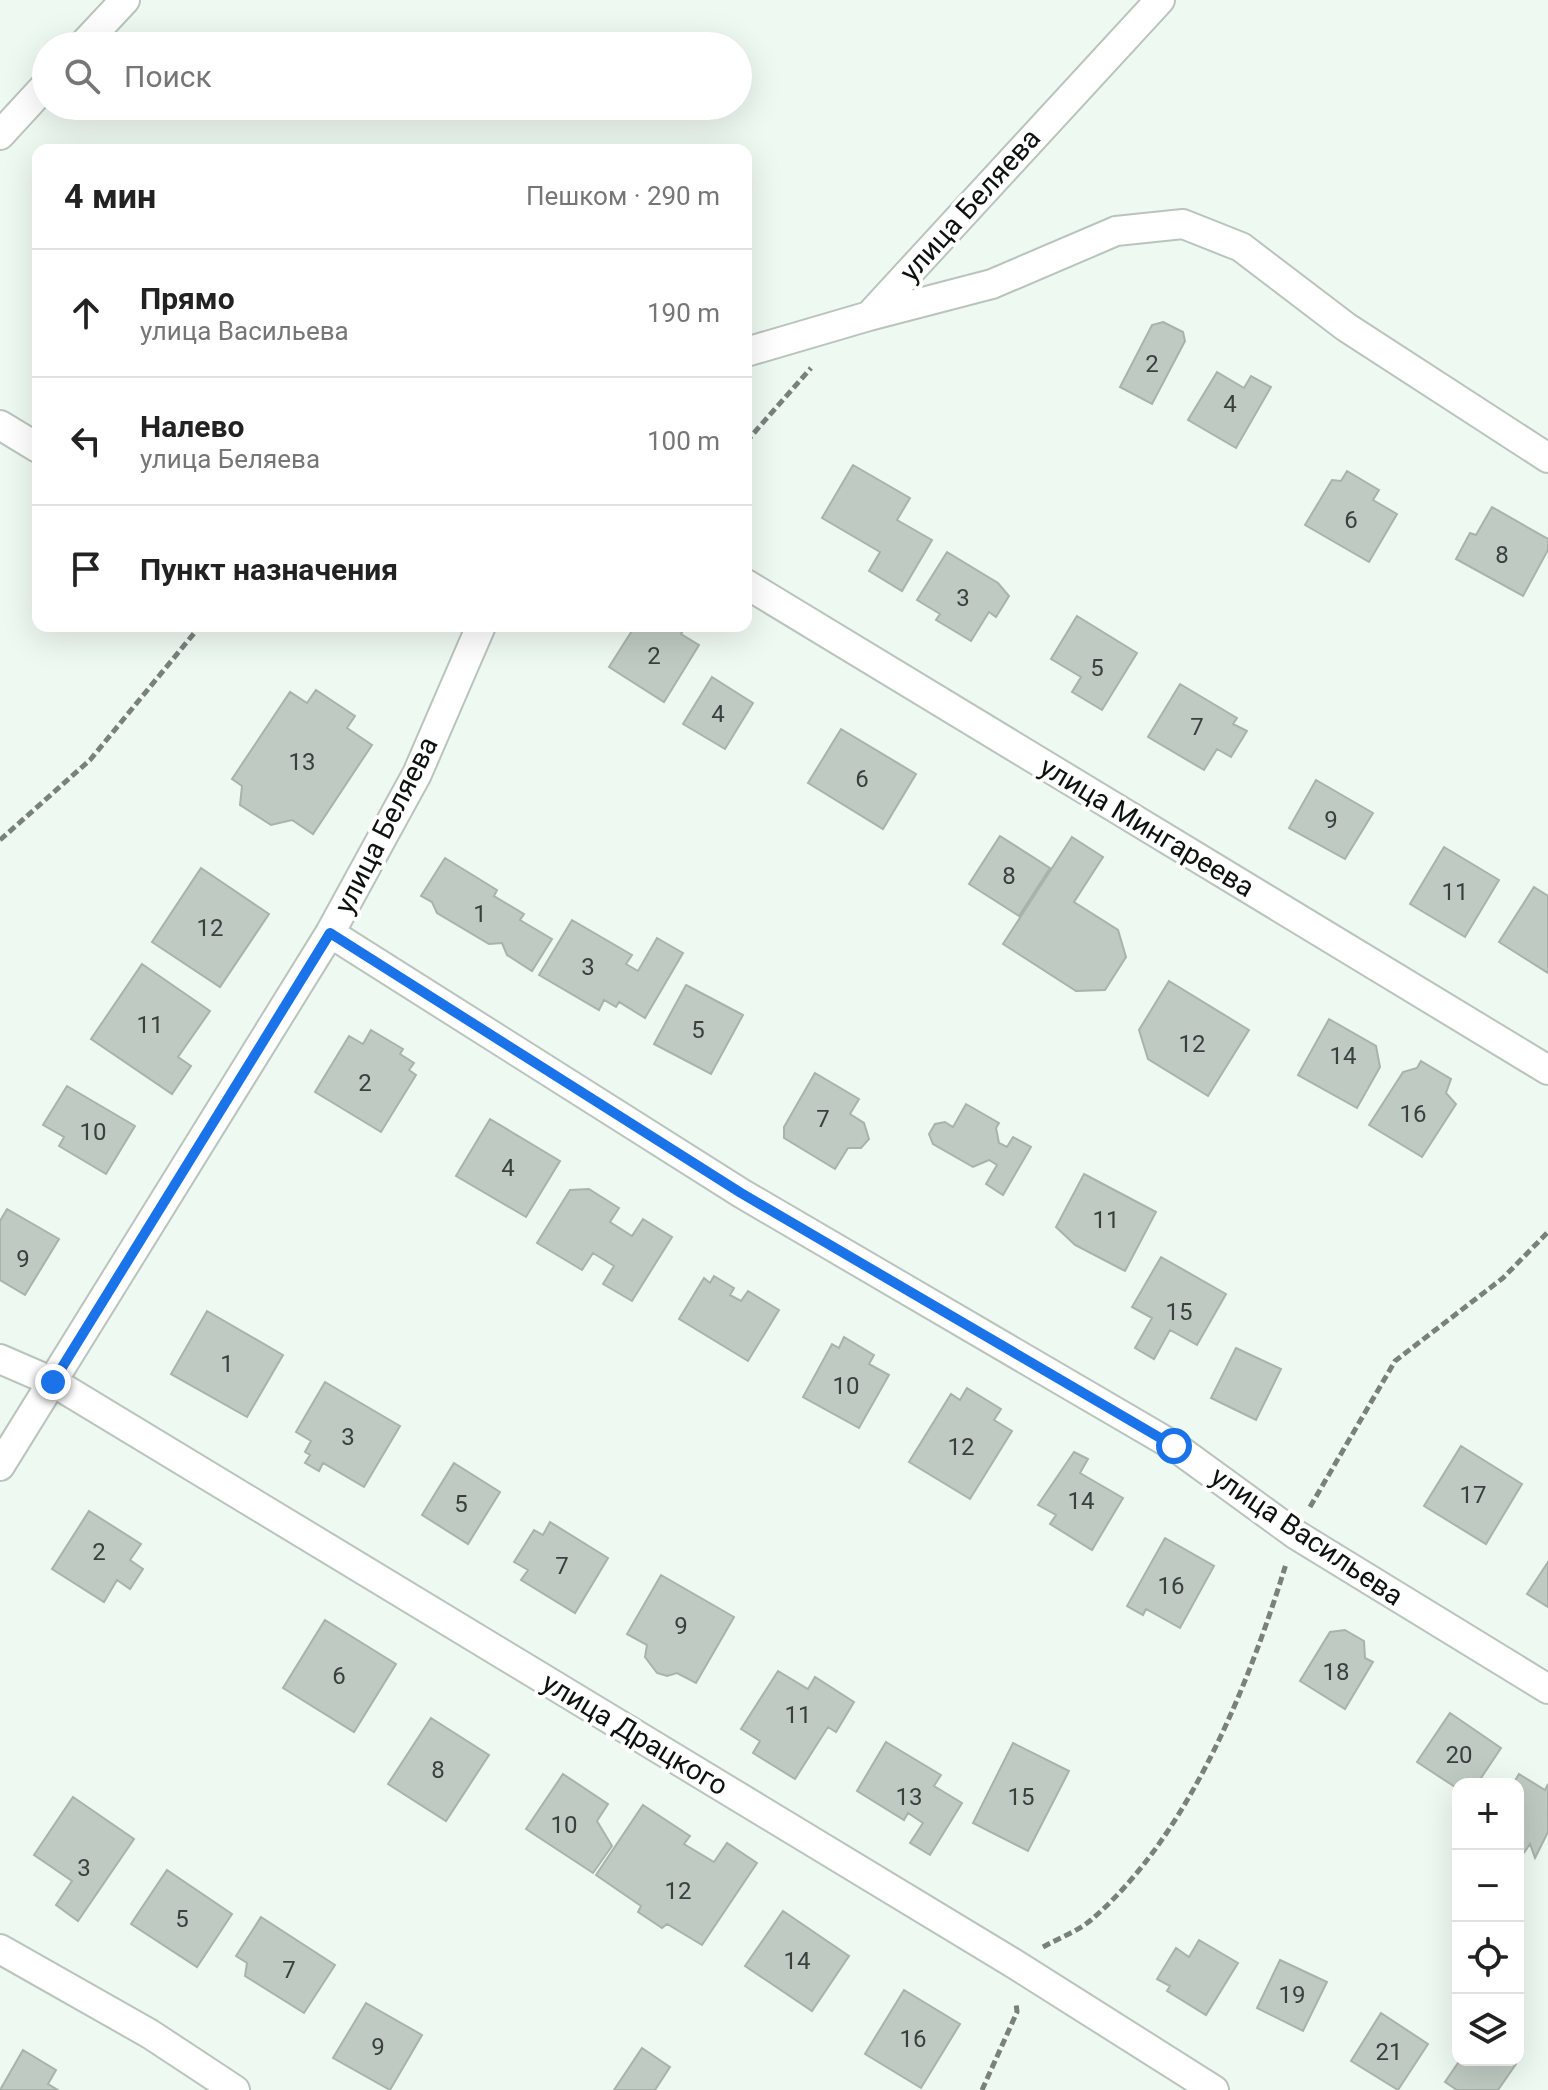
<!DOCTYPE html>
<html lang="ru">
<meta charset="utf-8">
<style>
:root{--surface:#fff;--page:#f6f6f6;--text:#222;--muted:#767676;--line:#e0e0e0}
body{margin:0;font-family:Roboto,sans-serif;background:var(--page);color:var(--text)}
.controls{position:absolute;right:24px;bottom:24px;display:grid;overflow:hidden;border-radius:16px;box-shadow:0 8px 32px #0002}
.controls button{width:72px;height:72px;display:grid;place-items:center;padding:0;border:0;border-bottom:2px solid var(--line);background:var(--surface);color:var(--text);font:40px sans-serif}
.stop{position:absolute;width:24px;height:24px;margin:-18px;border:6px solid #1a73e8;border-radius:50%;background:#fff}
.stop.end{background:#1a73e8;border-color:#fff;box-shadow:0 2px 8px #0008}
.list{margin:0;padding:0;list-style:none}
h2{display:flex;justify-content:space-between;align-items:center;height:104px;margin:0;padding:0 32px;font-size:34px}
h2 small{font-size:26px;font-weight:400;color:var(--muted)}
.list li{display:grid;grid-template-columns:52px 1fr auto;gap:24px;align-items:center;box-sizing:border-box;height:128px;padding:0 32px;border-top:2px solid var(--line)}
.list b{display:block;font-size:30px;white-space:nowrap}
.list p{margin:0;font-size:26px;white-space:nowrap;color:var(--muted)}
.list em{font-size:26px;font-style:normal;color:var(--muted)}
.icon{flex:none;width:44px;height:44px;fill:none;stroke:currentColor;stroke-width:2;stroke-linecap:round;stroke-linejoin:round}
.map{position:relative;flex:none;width:1548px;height:2090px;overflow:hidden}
.search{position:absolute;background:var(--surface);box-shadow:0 8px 32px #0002;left:32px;top:32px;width:720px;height:88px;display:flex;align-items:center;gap:20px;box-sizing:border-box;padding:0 28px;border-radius:44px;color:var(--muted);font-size:30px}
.panel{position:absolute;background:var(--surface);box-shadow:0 8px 32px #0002;left:32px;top:144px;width:720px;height:488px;border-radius:16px}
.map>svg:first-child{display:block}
</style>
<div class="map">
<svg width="1548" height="2090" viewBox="0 0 1548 2090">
<rect width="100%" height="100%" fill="#eef9f1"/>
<!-- building -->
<path fill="#becac2" stroke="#a8b3ab" stroke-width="2" d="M1163,322L1183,332L1185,341L1152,404L1120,387L1152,325Z
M1217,372L1244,388L1251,376L1271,387L1236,448L1188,420Z
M853,465L910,498L897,520L932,540L902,591L869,571L880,552L822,518Z
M1347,471L1379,490L1373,500L1397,514L1369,562L1305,525L1332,480L1341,481Z
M1492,507L1548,539V550L1523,596L1456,559L1470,533L1476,535Z
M947,552L998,583L1009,596L996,617L989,612L971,641L936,620L940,614L917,600Z
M1077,616L1137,653L1102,710L1072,692L1081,677L1051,659Z
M635,626H686L681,634L699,645L664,702L609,667Z
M712,677L753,703L725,749L683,724Z
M1180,684L1237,718L1233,724L1247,731L1231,757L1217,749L1204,770L1148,737Z
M316,690L355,716L347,728L372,745L313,834L292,820L271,825L240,805L242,786L232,779L290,692L307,703Z
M841,729L916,774L883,829L808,783Z
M1316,780L1373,813L1345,859L1289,828Z
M1000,836L1050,868L1019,916L969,884Z
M1072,837L1103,857L1074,902L1118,930L1126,957L1105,990L1076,991L1003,944Z
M1444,847L1499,880L1465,937L1410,904Z
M445,858L497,890L494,896L524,914L520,920L552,939L532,971L507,955L502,943L489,944L437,913L432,902L421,896Z
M201,868L269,914L220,987L152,942Z
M1534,887L1548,896V973L1499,942Z
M572,920L632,955L626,964L638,971L657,938L683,953L645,1018L619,1002L616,1007L604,1000L599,1010L539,975Z
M142,964L210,1011L178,1057L191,1066L172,1094L91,1039Z
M1169,981L1249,1030L1208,1096L1148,1059L1139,1030Z
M686,985L743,1015L711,1074L654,1044Z
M1329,1019L1376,1046L1380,1067L1357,1108L1298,1075Z
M371,1030L403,1049L400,1054L414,1063L409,1070L416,1075L381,1132L315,1092L349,1036L363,1044Z
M1421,1061L1451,1079L1446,1093L1456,1104L1422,1157L1369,1125L1403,1072L1417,1068Z
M815,1073L859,1099L850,1114L864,1123L869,1139L861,1148H848L835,1169L784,1138V1127Z
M67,1086L135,1126L106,1174L59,1146L64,1137L43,1125Z
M966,1104L999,1123L996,1128L999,1143L1007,1147L1013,1137L1031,1147L1003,1195L986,1184L997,1165L989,1160L973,1167L933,1144L929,1134L935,1124L945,1122L953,1127Z
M490,1119L560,1161L526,1217L456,1176Z
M1084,1174L1156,1212L1125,1271L1075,1245L1056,1227Z
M589,1189L619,1208L610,1222L632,1236L643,1219L672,1237L632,1301L603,1284L614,1266L593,1253L582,1270L537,1243L570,1190Z
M7,1209L59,1239L25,1295L0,1280V1221Z
M1161,1257L1226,1294L1197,1345L1170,1330L1154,1359L1135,1348L1152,1318L1132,1307Z
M714,1276L734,1288L730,1295L741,1301L748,1291L779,1310L748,1361L679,1319L704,1278L710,1283Z
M207,1311L283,1355L247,1417L171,1374Z
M844,1337L874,1355L869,1364L889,1375L859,1428L803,1397L832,1344L839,1348Z
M1236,1348L1281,1369L1256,1420L1211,1398Z
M325,1382L400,1426L364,1487L323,1463L319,1471L305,1463L310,1455L305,1452L311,1441L296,1432Z
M967,1388L1001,1409L994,1420L1012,1431L970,1499L909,1462L951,1394L960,1400Z
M1461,1446L1522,1484L1486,1544L1424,1506Z
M1074,1452L1088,1459L1080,1473L1123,1498L1092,1550L1050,1524L1056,1515L1038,1505Z
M454,1463L500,1492L468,1544L422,1515Z
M89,1511L141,1544L130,1560L143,1569L130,1589L117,1580L104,1602L52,1569Z
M550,1522L608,1558L575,1613L521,1580L528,1570L514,1562L534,1530L543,1535Z
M1165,1538L1214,1566L1180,1628L1146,1609L1143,1615L1127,1606Z
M1548,1562V1607L1527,1594Z
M661,1575L734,1617L696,1683L677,1673L667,1676L657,1673L645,1657L647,1645L627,1634Z
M325,1620L396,1664L354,1732L283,1688Z
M1345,1630L1364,1641L1365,1658L1373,1662L1345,1709L1300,1681L1330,1632Z
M778,1671L808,1689L815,1677L854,1702L836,1732L828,1727L795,1779L753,1753L760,1741L741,1729Z
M1450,1713L1501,1748L1477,1784H1458V1789L1417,1762Z
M431,1718L489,1755L446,1821L388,1784Z
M886,1742L941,1775L934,1786L962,1803L930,1855L910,1843L923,1823L908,1813L904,1820L857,1791Z
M1013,1743L1069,1771L1028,1851L973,1823Z
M563,1774L608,1804L597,1821L612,1846L593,1873L526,1829Z
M1519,1774L1545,1790L1548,1784V1832L1535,1858L1530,1844L1519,1860L1518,1784H1513Z
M73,1797L134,1839L78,1921L56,1905L72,1881L34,1855Z
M643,1805L690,1836L684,1844L714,1862L727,1843L757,1863L702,1945L667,1924L662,1928L638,1912L641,1906L596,1875Z
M167,1870L232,1914L197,1967L131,1924Z
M783,1911L849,1956L812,2011L745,1966Z
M261,1917L335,1965L304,2013L245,1976L247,1963L236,1956Z
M1199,1940L1238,1963L1206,2015L1167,1991L1170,1986L1157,1979L1176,1948L1189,1957Z
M1280,1960L1327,1982L1303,2031L1257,2008Z
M904,1990L960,2024L921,2088L865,2054Z
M366,2003L422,2035L390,2090L333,2058Z
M1381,2013L1428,2044L1398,2090L1351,2061Z
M642,2048L670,2067L655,2090H614Z
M23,2050L56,2070L48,2084L58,2090H0Z
M1460,2060H1510L1516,2064L1498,2090H1457L1445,2082Z"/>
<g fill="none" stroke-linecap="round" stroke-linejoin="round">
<defs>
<path id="street" d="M82,46L125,0
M0,135L46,85
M869,316L992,284L1116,231L1183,224L1241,247L1346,327L1548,458
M746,352L869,316L1160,0
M0,425L38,448
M746,584L1548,1070
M330,933L741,1193L1174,1446L1295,1534L1548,1689
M0,1359L53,1382L1013,1963L1214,2090
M0,1466L330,933L417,774L481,626
M0,1949L150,2034L235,2090"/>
</defs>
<!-- street casing -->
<use href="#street" stroke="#b9c4bc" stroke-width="32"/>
<!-- path -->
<path stroke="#79817b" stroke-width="5" stroke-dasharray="8 4" stroke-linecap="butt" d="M746,442L811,368
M0,840L90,760L200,626
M1310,1507L1395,1361L1503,1278L1548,1232
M1043,1947C1059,1938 1078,1931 1091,1920C1189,1836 1249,1684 1286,1564
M982,2090L1017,2012L1016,2003"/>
<!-- street -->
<use href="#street" stroke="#fff" stroke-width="28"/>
</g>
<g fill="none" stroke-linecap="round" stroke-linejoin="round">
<!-- route -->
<path stroke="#1a73e8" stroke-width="10" d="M53,1382L330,933L741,1193L1174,1446"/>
</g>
<g text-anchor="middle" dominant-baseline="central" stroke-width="8" stroke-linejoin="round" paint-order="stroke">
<!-- number labels -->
<g font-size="24" fill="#3a403c">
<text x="1152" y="364">2</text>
<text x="1230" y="404">4</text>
<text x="1351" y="520">6</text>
<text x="1502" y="555">8</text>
<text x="963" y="598">3</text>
<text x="654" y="656">2</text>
<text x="1097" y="668">5</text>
<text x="718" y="714">4</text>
<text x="1197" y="727">7</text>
<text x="302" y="762">13</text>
<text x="862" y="779">6</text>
<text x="1331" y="820">9</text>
<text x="1009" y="876">8</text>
<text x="1455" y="892">11</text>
<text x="480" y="914">1</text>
<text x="210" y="928">12</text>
<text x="588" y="967">3</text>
<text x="150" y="1025">11</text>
<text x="698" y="1030">5</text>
<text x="1192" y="1044">12</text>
<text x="1343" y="1056">14</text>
<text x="365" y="1083">2</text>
<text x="1413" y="1114">16</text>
<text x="823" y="1119">7</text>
<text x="93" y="1132">10</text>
<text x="508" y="1168">4</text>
<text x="1106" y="1220">11</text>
<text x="23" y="1259">9</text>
<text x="1179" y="1312">15</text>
<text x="227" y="1364">1</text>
<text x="846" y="1386">10</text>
<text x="348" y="1437">3</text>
<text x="961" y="1447">12</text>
<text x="1473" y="1495">17</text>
<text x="1081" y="1501">14</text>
<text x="461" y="1504">5</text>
<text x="99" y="1552">2</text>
<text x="562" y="1566">7</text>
<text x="1171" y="1586">16</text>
<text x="681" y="1626">9</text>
<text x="1336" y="1672">18</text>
<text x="339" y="1676">6</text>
<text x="798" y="1715">11</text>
<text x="1459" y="1755">20</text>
<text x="438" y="1770">8</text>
<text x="909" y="1797">13</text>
<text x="1021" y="1797">15</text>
<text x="564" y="1825">10</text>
<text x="84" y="1868">3</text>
<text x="678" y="1891">12</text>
<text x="182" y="1919">5</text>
<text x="797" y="1961">14</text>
<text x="289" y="1970">7</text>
<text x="1292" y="1995">19</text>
<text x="913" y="2039">16</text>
<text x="378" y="2047">9</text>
<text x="1389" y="2052">21</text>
</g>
<!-- street labels -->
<g font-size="28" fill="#0e120f" stroke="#fff">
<text transform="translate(970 205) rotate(-48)">улица Беляева</text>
<text transform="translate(386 825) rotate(-63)">улица Беляева</text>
<text transform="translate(1147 827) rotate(31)">улица Мингареева</text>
<text transform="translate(1307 1536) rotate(34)">улица Васильева</text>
<text transform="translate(635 1734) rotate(31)">улица Драцкого</text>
</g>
</g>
</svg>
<div class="controls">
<button>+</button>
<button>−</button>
<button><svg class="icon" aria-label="locate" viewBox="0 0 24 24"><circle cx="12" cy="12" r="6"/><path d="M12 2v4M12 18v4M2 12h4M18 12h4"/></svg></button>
<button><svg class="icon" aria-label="layers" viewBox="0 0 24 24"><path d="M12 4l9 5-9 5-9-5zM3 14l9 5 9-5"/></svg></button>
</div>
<div class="stop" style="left:1174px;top:1446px"></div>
<div class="stop end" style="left:53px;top:1382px"></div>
<div class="search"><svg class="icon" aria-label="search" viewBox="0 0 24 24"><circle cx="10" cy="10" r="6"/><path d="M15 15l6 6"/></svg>Поиск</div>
<section class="panel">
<h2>4 мин<small>Пешком · 290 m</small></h2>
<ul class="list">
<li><svg class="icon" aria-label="ahead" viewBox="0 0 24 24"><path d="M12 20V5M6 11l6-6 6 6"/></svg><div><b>Прямо</b><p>улица Васильева</p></div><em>190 m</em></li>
<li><svg class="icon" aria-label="left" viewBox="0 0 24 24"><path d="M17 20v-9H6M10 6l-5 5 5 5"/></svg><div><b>Налево</b><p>улица Беляева</p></div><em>100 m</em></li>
<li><svg class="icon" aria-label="arrive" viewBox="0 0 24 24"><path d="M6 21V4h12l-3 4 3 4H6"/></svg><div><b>Пункт назначения</b></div></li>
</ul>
</section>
</div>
